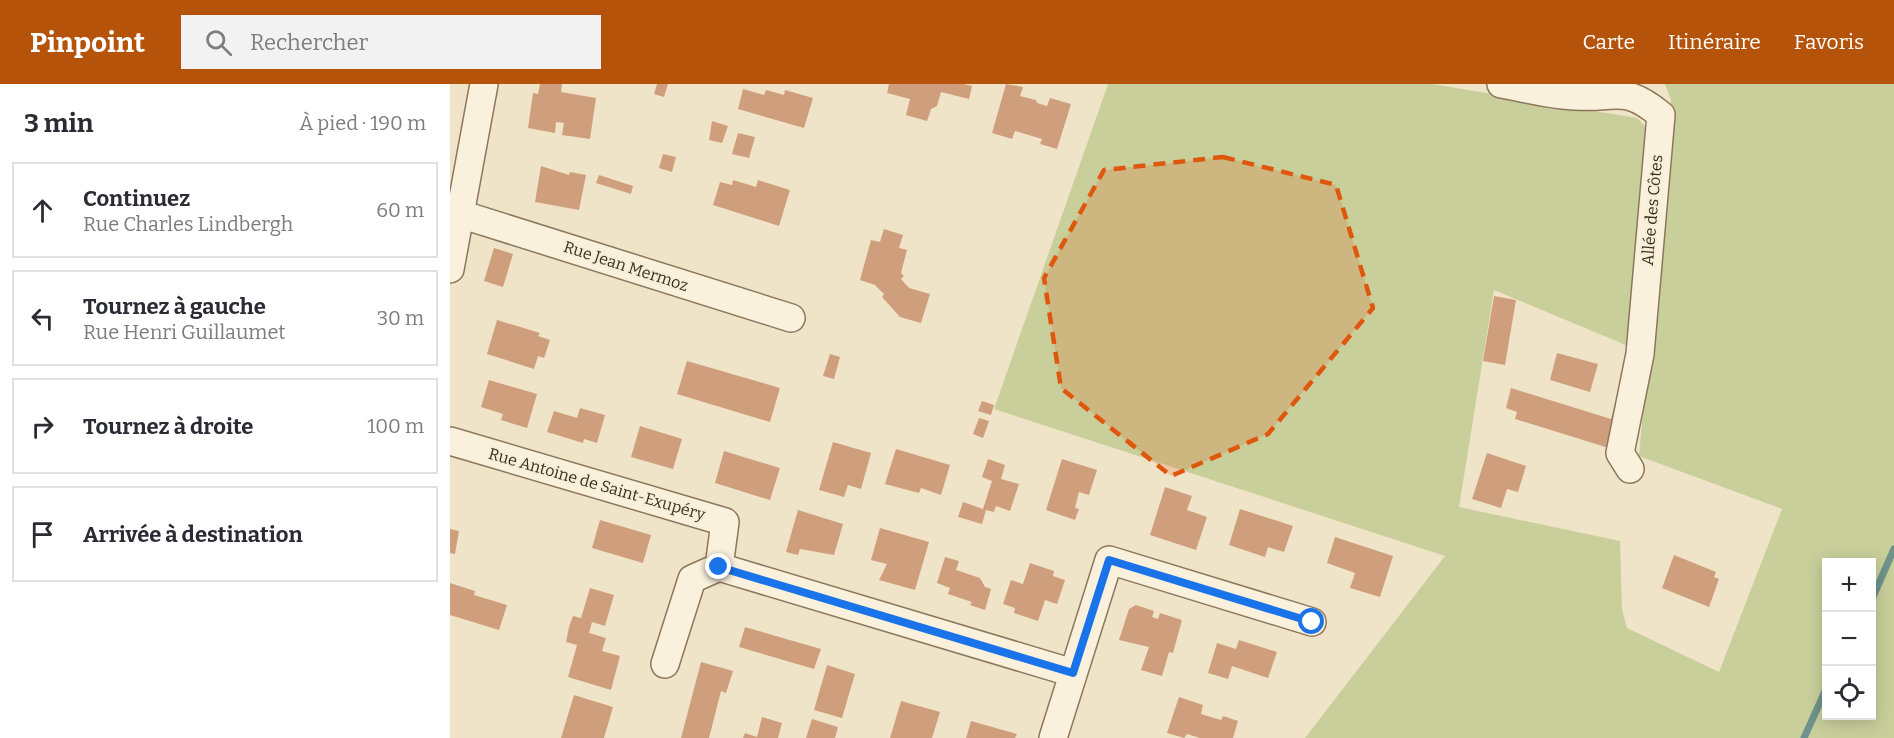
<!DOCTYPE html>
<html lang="fr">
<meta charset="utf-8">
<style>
:root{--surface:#fff;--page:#f2f2f3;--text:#2b2b33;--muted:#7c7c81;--line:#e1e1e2;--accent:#b45309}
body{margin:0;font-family:Bitter,serif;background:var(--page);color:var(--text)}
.controls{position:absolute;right:18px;bottom:18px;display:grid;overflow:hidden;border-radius:0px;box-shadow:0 3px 15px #0003}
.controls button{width:54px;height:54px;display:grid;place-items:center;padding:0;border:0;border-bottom:2px solid var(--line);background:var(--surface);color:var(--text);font:30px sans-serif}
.stop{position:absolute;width:18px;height:18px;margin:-14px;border:4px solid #1a73e8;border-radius:50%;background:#fff}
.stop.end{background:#1a73e8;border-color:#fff;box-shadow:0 2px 6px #0008}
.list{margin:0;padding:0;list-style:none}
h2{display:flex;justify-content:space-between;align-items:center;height:78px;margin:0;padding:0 24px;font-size:26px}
h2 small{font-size:20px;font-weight:400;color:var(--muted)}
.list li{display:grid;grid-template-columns:39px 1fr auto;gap:18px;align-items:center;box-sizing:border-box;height:96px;margin:0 12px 12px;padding:0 12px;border:2px solid var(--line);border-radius:0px}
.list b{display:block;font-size:22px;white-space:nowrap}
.list p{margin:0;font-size:20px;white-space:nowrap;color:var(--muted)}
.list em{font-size:20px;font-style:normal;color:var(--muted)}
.icon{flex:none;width:33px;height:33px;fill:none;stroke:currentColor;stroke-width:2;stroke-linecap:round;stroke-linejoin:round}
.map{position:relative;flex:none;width:1444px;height:654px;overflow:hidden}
header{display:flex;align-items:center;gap:36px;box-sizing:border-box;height:84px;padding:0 30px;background:var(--accent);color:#fff}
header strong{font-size:28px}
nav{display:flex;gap:33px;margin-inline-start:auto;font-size:21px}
.search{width:420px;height:54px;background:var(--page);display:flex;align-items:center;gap:15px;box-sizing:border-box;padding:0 21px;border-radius:0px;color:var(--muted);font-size:22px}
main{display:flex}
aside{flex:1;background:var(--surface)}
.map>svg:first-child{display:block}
</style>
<header>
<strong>Pinpoint</strong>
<div class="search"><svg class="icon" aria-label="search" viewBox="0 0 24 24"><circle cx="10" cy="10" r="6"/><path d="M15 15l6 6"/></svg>Rechercher</div>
<nav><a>Carte</a><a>Itinéraire</a><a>Favoris</a></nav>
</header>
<main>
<aside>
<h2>3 min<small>À pied · 190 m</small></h2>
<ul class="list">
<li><svg class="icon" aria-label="ahead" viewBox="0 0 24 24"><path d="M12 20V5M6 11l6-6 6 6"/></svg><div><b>Continuez</b><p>Rue Charles Lindbergh</p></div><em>60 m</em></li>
<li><svg class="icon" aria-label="left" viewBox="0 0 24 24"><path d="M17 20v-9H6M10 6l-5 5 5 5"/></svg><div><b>Tournez à gauche</b><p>Rue Henri Guillaumet</p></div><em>30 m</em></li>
<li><svg class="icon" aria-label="right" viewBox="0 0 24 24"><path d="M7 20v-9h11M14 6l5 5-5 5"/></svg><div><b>Tournez à droite</b></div><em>100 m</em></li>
<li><svg class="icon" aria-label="arrive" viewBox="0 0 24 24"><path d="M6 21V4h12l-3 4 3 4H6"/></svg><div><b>Arrivée à destination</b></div></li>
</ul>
</aside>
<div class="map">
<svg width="1444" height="654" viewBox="0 0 1444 654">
<rect width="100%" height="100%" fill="#f0e4c8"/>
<!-- green -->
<path fill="#c9cf9b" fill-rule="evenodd" d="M658,0H982L1187,34L1197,44L1178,262L1044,206L1009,423L1170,457L1172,525L1177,544L1269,588L1332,425L1189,372L1221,16L1215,0H1444V654H855L995,472L544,325ZM1376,478H1422V632H1376Z"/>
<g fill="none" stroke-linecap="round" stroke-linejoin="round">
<!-- stream -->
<path stroke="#6f938a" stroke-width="7" d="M1422,515L1444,465
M1354,654L1376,605"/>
</g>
<!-- building -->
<path fill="#cf9f7d" d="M90,0H112L111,8L146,14L140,55L112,51L114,39L106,38L105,49L78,44L83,9L88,10Z
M207,0H218L214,13L204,10Z
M439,0H514L522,2L519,15L491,8L487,22L481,25L477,37L456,31L460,15L437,9Z
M556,0L573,3L570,12L586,16L587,19L597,22L600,14L621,20L607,65L590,60L592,55L565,47L562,55L542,49Z
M293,5L314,11L316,6L334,11L335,6L363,14L354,44L288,25Z
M262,37L278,42L272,59L259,56Z
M288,49L305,53L299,74L282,70Z
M213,70L226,73L222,88L209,84Z
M91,82L119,91L120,88L136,91L129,126L85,118Z
M149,91L183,102L181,110L146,99Z
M283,96L306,103L308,96L340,106L329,142L263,121L270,98L282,101Z
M434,145L453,151L449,164L457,166L451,189L454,192L451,195L459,204L480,210L471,239L450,233L432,213L434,210L425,201L410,196L421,156L430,158Z
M44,164L63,170L53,203L34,197Z
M1044,212L1066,216L1055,281L1033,277Z
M47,236L90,249L88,252L100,256L94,274L88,272L84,285L37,270Z
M1107,269L1148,280L1140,308L1100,296Z
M380,270L390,273L384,295L373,292Z
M237,277L330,304L320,338L227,310Z
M39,296L87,310L77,344L51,336L53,330L31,323Z
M1061,304L1161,335L1166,316L1177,320L1162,365L1065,335L1067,328L1056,324Z
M532,317L544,321L541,331L528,327Z
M130,324L155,331L147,359L134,355L133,359L97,348L104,327L127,334Z
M529,334L539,337L533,354L523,350Z
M190,342L232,355L223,385L181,373Z
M383,358L421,369L411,405L398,401L394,413L369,406Z
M446,365L500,381L491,411L471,404L469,409L435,400Z
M274,367L330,384L320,416L265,399Z
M1037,369L1076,382L1068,408L1057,405L1051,424L1022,415Z
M538,375L555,381L551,395L569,400L560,427L546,422L544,428L536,426L532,440L508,433L513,418L533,425L542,397L532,393Z
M612,375L647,386L639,411L629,408L625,424L629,425L625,436L596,426Z
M715,403L742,412L737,426L757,433L746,466L700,451Z
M790,425L843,442L834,468L818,463L815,473L779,461Z
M348,426L393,440L384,471L350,465L348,471L336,468Z
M150,436L201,451L193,479L142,464Z
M430,444L479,458L465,506L429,496L437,480L421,476Z
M0,445L9,447L5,470L0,469Z
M885,453L943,472L930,513L900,504L905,489L877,479Z
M1224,471L1266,488L1264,493L1269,495L1259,523L1212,504Z
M495,473L509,477L506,486L530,494L535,503L541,505L535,526L520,521L522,518L498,510L500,504L487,499Z
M580,479L604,487L603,492L615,496L607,520L595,516L588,537L564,529L565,524L553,520L561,496L573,500Z
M0,499L25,507L24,511L57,521L49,546L0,531Z
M140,504L164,511L155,542L142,538L139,549L156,554L152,567L170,572L161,606L118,593L127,561L116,558L119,543L123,532L131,534Z
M686,521L704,527L702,533L708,535L710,529L732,536L723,569L719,568L712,592L691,586L699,563L669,556L679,525Z
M295,543L371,565L364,585L289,563Z
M789,556L827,568L818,594L782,582L778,595L758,589L767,559L786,565Z
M251,578L283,587L276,609L271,607L259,654H231Z
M377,581L405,590L392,634L364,626Z
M124,611L163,623L154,654H111Z
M729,613L753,621L751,630L771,636L773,632L788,637L783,654H750L737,650L734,654L717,649Z
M451,617L490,628L482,654H440Z
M312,633L332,639L328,654H293L295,649L307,653Z
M362,635L388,643L385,654H356Z
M521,637L567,650L565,654H516Z"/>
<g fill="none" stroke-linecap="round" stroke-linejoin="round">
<defs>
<path id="minor" d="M1051,0C1075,4 1100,11 1125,12C1168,15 1173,0 1211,31L1190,270L1170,369L1180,385
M10,130L341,234
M0,185L34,0
M0,357L275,438L269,483L623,589
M215,580L242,495L269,483
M603,654L659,476L862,538"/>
</defs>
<!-- minor casing -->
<use href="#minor" stroke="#8d765c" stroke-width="30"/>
<!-- minor -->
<use href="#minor" stroke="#faf1dc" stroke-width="27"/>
</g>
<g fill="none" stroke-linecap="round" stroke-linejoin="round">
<!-- route -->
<path stroke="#1a73e8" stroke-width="8" d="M269,483L623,589L659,476L862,538"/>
</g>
<!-- marked area -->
<path fill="#df570d" fill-opacity="0.2" stroke="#df570d" stroke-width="4.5" stroke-dasharray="12 8" stroke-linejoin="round" d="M773,73L886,101L923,224L818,350L721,392L611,304L594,194L654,86Z"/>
<g text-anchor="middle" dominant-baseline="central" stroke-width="4.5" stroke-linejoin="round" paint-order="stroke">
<!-- street labels -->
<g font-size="16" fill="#3d2e20" stroke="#f7eed8">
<text transform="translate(1202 126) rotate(-85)">Allée des Côtes</text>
<text transform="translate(176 182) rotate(18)">Rue Jean Mermoz</text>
<text transform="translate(147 400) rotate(16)">Rue Antoine de Saint-Exupéry</text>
</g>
</g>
</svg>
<div class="controls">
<button>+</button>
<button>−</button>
<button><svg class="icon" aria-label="locate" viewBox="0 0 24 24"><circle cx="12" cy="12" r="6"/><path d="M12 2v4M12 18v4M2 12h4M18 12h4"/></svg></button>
</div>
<div class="stop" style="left:862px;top:538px"></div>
<div class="stop end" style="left:269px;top:483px"></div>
</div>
</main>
